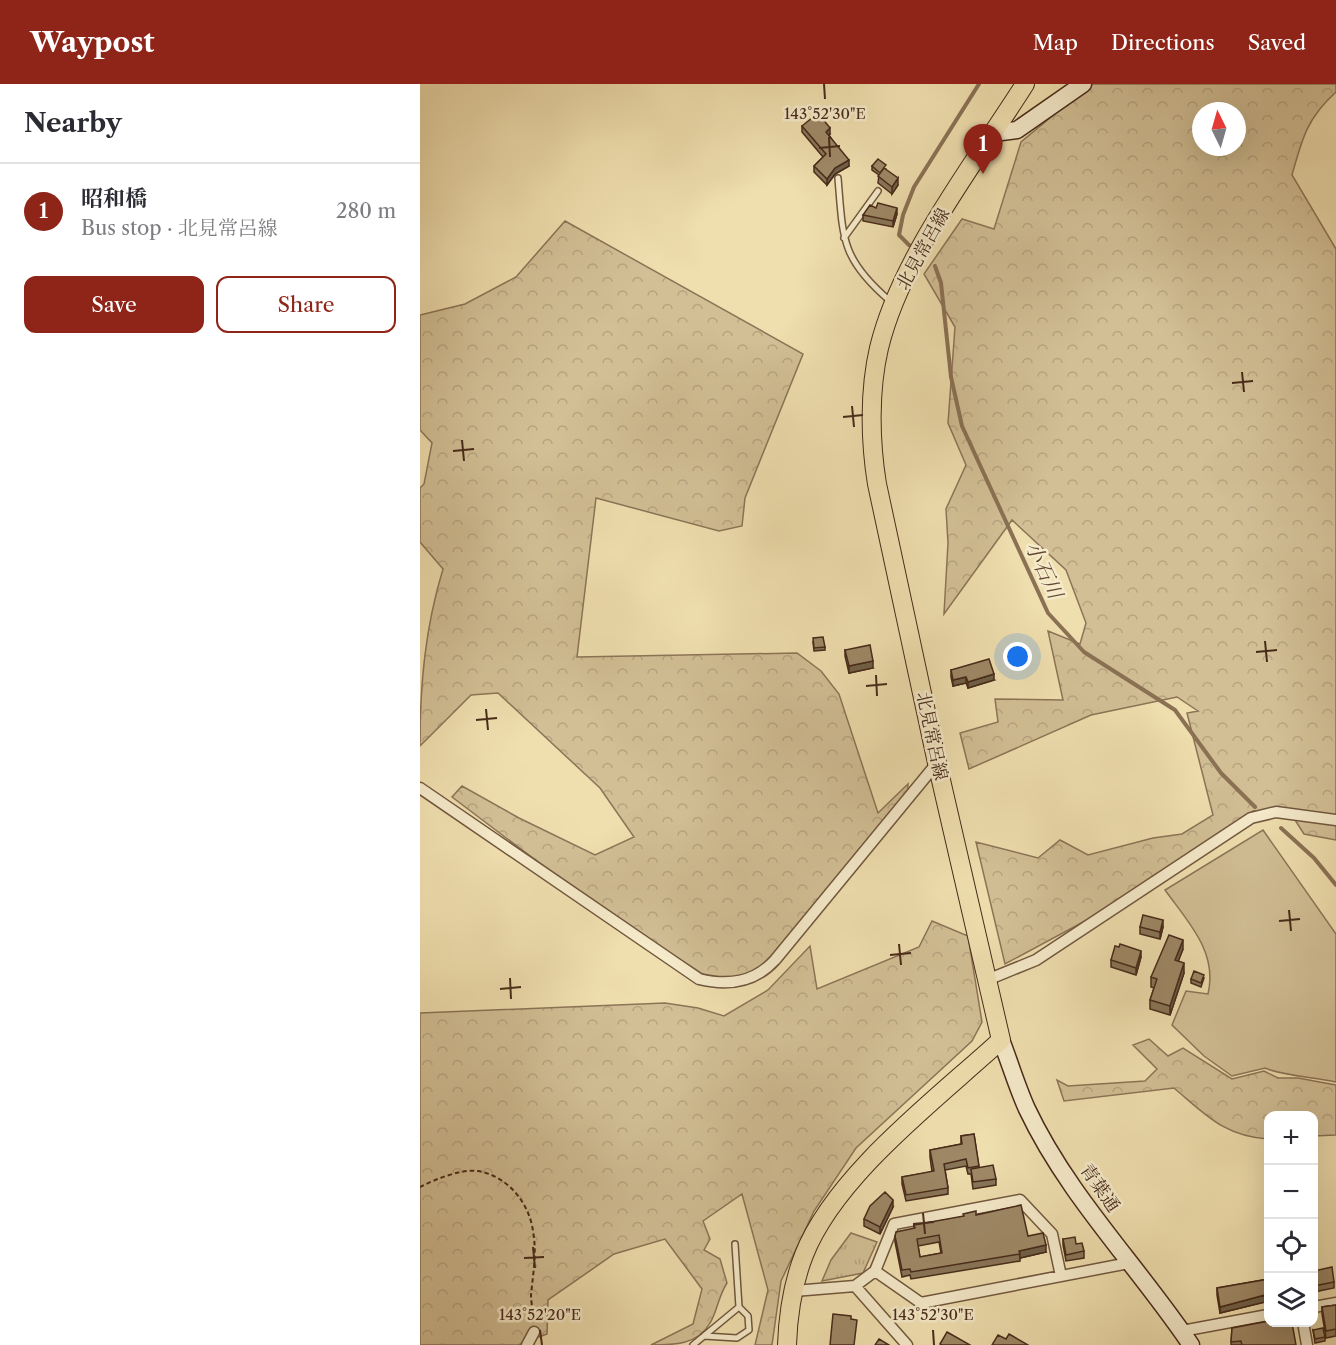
<!DOCTYPE html>
<meta charset="utf-8">
<style>
:root{--surface:#fff;--page:#f7f7f7;--text:#2b2b33;--muted:#7c7c81;--line:#e1e1e2;--accent:#8f2418}
body{margin:0;font-family:"Libre Caslon Text","Noto Serif JP",serif;background:var(--page);color:var(--text)}
.controls{position:absolute;right:18px;bottom:18px;display:grid;overflow:hidden;border-radius:12px;box-shadow:0 6px 24px #0002}
.controls button{width:54px;height:54px;display:grid;place-items:center;padding:0;border:0;border-bottom:2px solid var(--line);background:var(--surface);color:var(--text);font:30px sans-serif}
.compass{position:absolute;left:772px;top:18px;width:54px;height:54px;border-radius:50%;background:var(--surface);box-shadow:0 6px 24px #0002;rotate:355deg}
.you{position:absolute;left:598px;top:573px;width:21px;height:21px;margin:-15px;border:4px solid #fff;border-radius:50%;background:#1a73e8;box-shadow:0 0 0 9px #1a73e833}
.badge{display:grid;place-items:center;width:39px;height:39px;border-radius:50%;background:var(--accent);color:#fff;font-size:20px;font-weight:700}
.pin{position:absolute;translate:-50% -50px;filter:drop-shadow(0 2px 3px #0008)}
.pin::after{content:'';position:absolute;top:32px;width:21px;height:18px;background:inherit;clip-path:polygon(0 0,100% 0,50% 100%)}
.list{margin:0;padding:0;list-style:none}
h2{display:flex;justify-content:space-between;align-items:center;height:78px;margin:0;padding:0 24px;font-size:26px}
h2 small{font-size:20px;font-weight:400;color:var(--muted)}
.list li{display:grid;grid-template-columns:39px 1fr auto;gap:18px;align-items:center;box-sizing:border-box;height:96px;padding:0 24px;border-top:2px solid var(--line)}
.list b{display:block;font-size:22px;white-space:nowrap}
.list p{margin:0;font-size:20px;white-space:nowrap;color:var(--muted)}
.list em{font-size:20px;font-style:normal;color:var(--muted)}
.actions{display:flex;gap:12px;padding:18px 24px}
.actions a{flex:1;padding:14px 0;border:2px solid var(--accent);border-radius:12px;text-align:center;font-size:21px;color:var(--accent)}
.actions .main{background:var(--accent);color:#fff}
.icon{flex:none;width:33px;height:33px;fill:none;stroke:currentColor;stroke-width:2;stroke-linecap:round;stroke-linejoin:round}
.map{position:relative;flex:none;width:916px;height:1261px;overflow:hidden}
header{display:flex;align-items:center;gap:36px;box-sizing:border-box;height:84px;padding:0 30px;background:var(--accent);color:#fff}
header strong{font-size:28px}
nav{display:flex;gap:33px;margin-inline-start:auto;font-size:21px}
main{display:flex}
aside{flex:1;background:var(--surface)}
.map>svg:first-child{display:block}
</style>
<header>
<strong>Waypost</strong>
<nav><a>Map</a><a>Directions</a><a>Saved</a></nav>
</header>
<main>
<aside>
<h2>Nearby<small></small></h2>
<ul class="list">
<li><span class="badge">1</span><div><b>昭和橋</b><p>Bus stop · 北見常呂線</p></div><em>280 m</em></li>
</ul>
<div class="actions"><a class="main">Save</a><a>Share</a></div>
</aside>
<div class="map">
<svg width="916" height="1261" viewBox="0 0 916 1261">
<defs>
<pattern id="forest-crowns" width="20" height="18" patternUnits="userSpaceOnUse" patternTransform="scale(1.5)"><rect width="20" height="18" fill="#d2bf95"/><path d="M2 6a3 3 0 1 1 6 0M12 15a3 3 0 1 1 6 0" fill="none" stroke="#b6a480"/></pattern>
<pattern id="park-tufts" width="24" height="20" patternUnits="userSpaceOnUse" patternTransform="scale(1.5)"><rect width="24" height="20" fill="#d2bf95"/><path d="M3 7l-1-3M5 7V3M7 7l1-3M15 17l-1-3M17 17v-4M19 17l1-3" fill="none" stroke="#b6a480"/></pattern>
</defs>
<rect width="100%" height="100%" fill="#efdeae"/>
<filter id="stains"><feTurbulence type="fractalNoise" baseFrequency=".00333" numOctaves="4"/><feColorMatrix values="0 0 0 0 .2 0 0 0 0 .09 0 0 0 0 .02 0 0 0 .5 -.17"/></filter>
<radialGradient id="worn" r=".72"><stop offset=".6" stop-color="#630" stop-opacity="0"/><stop offset="1" stop-color="#630" stop-opacity=".3"/></radialGradient>
<!-- green -->
<path fill="#d2bf95" stroke="#8c7457" stroke-width="1.5" d="M843,746L916,850V998C895,993 863,992 845,984L812,992L784,972L752,941L766,907L788,910C798,868 768,838 745,806Z"/>
<!-- forest -->
<path fill="url(#forest-crowns)" stroke="#8c7457" stroke-width="1.5" fill-rule="evenodd" d="M671,0H916V8C887,34 882,55 872,91L916,165V756L884,750L868,725L833,727L704,816L585,880L556,758L618,774L640,756L668,771L733,754L762,750L793,731L767,629L778,627L757,613L671,631L549,685L540,649L578,638L575,615L643,616L628,547L660,560L666,539L646,486L592,436L524,530L528,459L526,425L546,381L528,339L535,243L504,190L542,135L574,145L601,58ZM781,27H817V63H781Z
M145,137L383,270L325,414L322,442L299,447L176,414L157,573L377,569L401,587L419,610L458,729L488,700L487,712L341,886L312,897L284,891L167,815L32,713L42,702L99,734L175,771L214,753L180,704L78,609L51,611L0,662C0,601 5,544 23,485L0,458V404L4,400L12,359L0,346V231L45,220L96,193Z
M512,837L548,852L562,938L552,957L436,1064L394,1127L361,1197L352,1261H335L348,1206L322,1110L283,1137L290,1155L284,1166L300,1175L307,1199C298,1213 297,1228 290,1239C278,1261 253,1261 231,1261L273,1240L282,1205L245,1155L194,1170L128,1216L127,1250L98,1261H0V929L245,919L278,924L304,932L348,906L390,862L397,905L499,863Z
M729,955L748,972L763,964L812,995L844,987L858,994H878L916,1001V1051L894,1052V1032H848V1055C804,1052 786,1031 754,1004L644,1017L637,996L648,1002L725,997L737,985L713,961Z"/>
<!-- park -->
<path fill="url(#park-tufts)" stroke="#8c7457" stroke-width="1.5" d="M431,1149L457,1158L443,1189L402,1197L411,1176Z"/>
<g fill="none" stroke-linecap="round" stroke-linejoin="round">
<!-- stream -->
<path stroke="#8a7154" stroke-width="4" d="M489,161L479,151L483,131L494,103L559,0
M515,182L521,199L531,293L542,342L628,529L664,568L755,626L801,689L835,723
M861,744L894,774L916,801"/>
<defs>
<path id="lane" d="M418,94C423,155 421,175 470,217
M424,154L458,107
M284,1252L317,1254L329,1246L328,1232L319,1223
M273,1261L319,1223L315,1160"/>
<path id="street" d="M0,704L279,895C308,902 334,899 355,876L517,679
M567,896L616,876L831,734L856,728L916,736
M455,1187L501,1219L709,1179
M435,1202L455,1187L474,1140L600,1116L632,1150L641,1192
M374,1207L435,1202L487,1261
M894,1223L916,1219
M883,1238L887,1261
M762,1247L848,1231
M107,1261L114,1248"/>
<path id="secondary" d="M574,49L597,46L663,0
M581,956C590,979 597,1003 607,1025C648,1112 718,1182 771,1261"/>
<path id="primary" d="M367,1261C368,1231 373,1199 384,1171C415,1091 518,1014 581,956L517,679L457,400C450,357 449,307 459,264C481,173 555,79 605,0"/>
</defs>
<!-- lane casing -->
<use href="#lane" stroke="#71573e" stroke-width="8"/>
<!-- street casing -->
<use href="#street" stroke="#71573e" stroke-width="13"/>
<!-- secondary casing -->
<use href="#secondary" stroke="#472a19" stroke-width="19"/>
<!-- primary casing -->
<use href="#primary" stroke="#472a19" stroke-width="20"/>
<!-- path -->
<path stroke="#472a19" stroke-width="2" stroke-dasharray="4.5 3" stroke-linecap="butt" d="M0,1103C16,1095 40,1085 58,1087C87,1092 109,1118 113,1147C117,1169 113,1190 111,1211C111,1220 114,1230 114,1239"/>
<!-- lane -->
<use href="#lane" stroke="#f5eaca" stroke-width="5"/>
<!-- street -->
<use href="#street" stroke="#f5eaca" stroke-width="10"/>
<!-- secondary -->
<use href="#secondary" stroke="#f5eaca" stroke-width="16"/>
<!-- primary -->
<use href="#primary" stroke="#efdeae" stroke-width="18"/>
</g>
<!-- wall -->
<path fill="#887558" stroke="#472a19" stroke-width="1.5" fill-rule="evenodd" d="M382,42L410,50L409,51L429,82L415,90L407,101L394,88V82L403,73L382,48Z
M452,82L466,85V86L478,101L472,110L458,99L459,91L452,86Z
M456,124L477,130L473,143L443,137V131Z
M393,558L405,563V566L394,567Z
M425,566L453,584L429,589L425,572Z
M531,586L574,596L548,604L546,599L533,602L531,593Z
M720,843H743L740,855L720,850Z
M763,865L758,877L764,889L750,931L730,925V916L734,904L731,903V893Z
M721,873L716,891L691,883V876Z
M784,894L781,903L771,899V895Z
M554,1050L559,1084L576,1095V1101L553,1105L551,1090H548L546,1082L525,1086L528,1104V1110L486,1117L482,1100V1093L512,1088L510,1073V1066L541,1060V1052Z
M473,1123L460,1150L444,1142V1135Z
M556,1131L608,1152L626,1168L600,1174V1177L491,1195L490,1191L482,1193L475,1158V1152L494,1145V1141ZM519,1158L521,1169L500,1173L498,1162Z
M643,1155L656,1160L664,1167V1174L646,1177L643,1161Z
M894,1187L914,1198V1204L894,1208Z
M849,1195V1223L846,1224L845,1218L800,1229L797,1211V1204Z
M916,1221V1252L906,1254L902,1230V1223Z
M812,1244L876,1261H811Z
M893,1246L905,1253V1257L895,1259Z"/>
<!-- shaded-wall -->
<path fill="#6f5f47" stroke="#472a19" stroke-width="1.5" d="M410,44V50L406,53V48Z
M429,76V82L415,90L407,101V95L415,84Z
M478,94V101L472,110V103Z
M477,124V130L473,143V137Z
M453,577V584L429,589V582Z
M574,590V596L548,604V598Z
M546,593V599L533,602V596Z
M743,836V843L740,855V848Z
M763,856V865L755,886V876Z
M721,867V873L716,891V884Z
M764,879V889L750,931V922Z
M473,1116V1123L460,1150V1143Z
M626,1161V1168L600,1174L599,1167Z
M845,1211V1218L800,1229V1223Z"/>
<!-- building -->
<path fill="#9e8866" stroke="#472a19" stroke-width="1.5" fill-rule="evenodd" d="M398,29L410,44L406,48L429,76L415,84L407,95L394,82L406,70L382,42Z
M458,75L466,81L460,89L452,82Z
M464,84L478,94L472,103L458,92Z
M458,119L477,124L473,137L443,131L450,121L456,124Z
M403,553L405,563L394,564L393,554Z
M450,561L453,577L429,582L425,566Z
M569,575L574,590L548,598L546,593L533,596L531,586Z
M723,831L743,836L740,848L720,843Z
M749,851L763,856L755,876L764,879L750,922L730,916L737,895L731,893Z
M700,860L721,867L716,884L691,876L695,862L699,863Z
M774,887L784,891L781,899L771,895Z
M554,1050L559,1082L548,1084L546,1075L524,1080L528,1104L486,1111L482,1093L514,1087L510,1066L542,1060L541,1052Z
M573,1081L576,1095L553,1098L551,1085Z
M465,1108L473,1116L460,1143L444,1135L450,1122Z
M601,1121L608,1152L623,1149L626,1161L599,1167L600,1170L491,1188L490,1185L482,1186L475,1152L476,1148L495,1144L494,1141L544,1132L543,1130L556,1127V1131ZM519,1151L522,1169L500,1173L497,1155Z
M655,1153L656,1160L662,1159L664,1167L646,1171L643,1155Z
M912,1183L914,1198L894,1202V1187Z
M849,1195V1217H846L845,1211L800,1223L797,1204Z
M916,1221V1245L906,1247L902,1223Z
M413,1230L431,1232V1235L437,1236L434,1261H410Z
M849,1237V1239H872L876,1261H822L821,1257L811,1258L812,1244Z
M903,1244L905,1253L895,1255L893,1246Z
M527,1248L550,1261H522L520,1260Z
M589,1250L608,1261H572L578,1251L586,1255Z
M459,1255L469,1261H455Z"/>
<!-- ticks -->
<path fill="none" stroke="#472a19" stroke-width="2" d="M404,0L405,15M409,53L410,73M399,64L420,62M822,288L824,308M812,299L833,297M432,322L434,343M423,333L443,331M42,356L44,377M33,367L54,365M845,557L847,578M836,568L857,566M456,591L457,612M446,602L467,600M66,625L68,646M56,636L77,634M869,826L871,847M859,837L880,835M479,860L481,881M470,871L491,869M90,894L91,915M80,905L101,903M503,1129L505,1150M493,1140L514,1138M113,1163L115,1184M104,1174L124,1173M120,1246L122,1261M513,1246L514,1261"/>
<g text-anchor="middle" dominant-baseline="central" stroke-width="5" stroke-linejoin="round" paint-order="stroke">
<!-- street labels -->
<g font-size="18" fill="#472a19" stroke="#f5eaca">
<text transform="translate(503 165) rotate(-61)">北見常呂線</text>
<text transform="translate(512 652) rotate(78)">北見常呂線</text>
<text transform="translate(680 1104) rotate(55)">青葉通</text>
</g>
<!-- water labels -->
<g font-size="20" font-style="italic" fill="#634832" stroke="#f5eaca">
<text transform="translate(624 486) rotate(65)">小石川</text>
</g>
</g>
<g font-size="15" text-anchor="middle" fill="#472a19" stroke="#f5eaca" stroke-width="5" stroke-linejoin="round" paint-order="stroke">
<text x="405" y="35">143°52'30"E</text>
<text x="120" y="1236">143°52'20"E</text>
<text x="513" y="1236">143°52'30"E</text>
</g>
<rect width="100%" height="100%" filter="url(#stains)"/>
<rect width="100%" height="100%" fill="url(#worn)"/>
</svg>
<div class="controls">
<button>+</button>
<button>−</button>
<button><svg class="icon" aria-label="locate" viewBox="0 0 24 24"><circle cx="12" cy="12" r="6"/><path d="M12 2v4M12 18v4M2 12h4M18 12h4"/></svg></button>
<button><svg class="icon" aria-label="layers" viewBox="0 0 24 24"><path d="M12 4l9 5-9 5-9-5zM3 14l9 5 9-5"/></svg></button>
</div>
<svg class="compass" viewBox="-18 -18 36 36"><path d="M0-13l5 13h-10z" fill="#e53935"/><path d="M0 13l5-13h-10z" fill="#7c7c81"/></svg>
<div class="you"></div>
<div class="pin badge" style="left:563px;top:90px">1</div>
</div>
</main>
